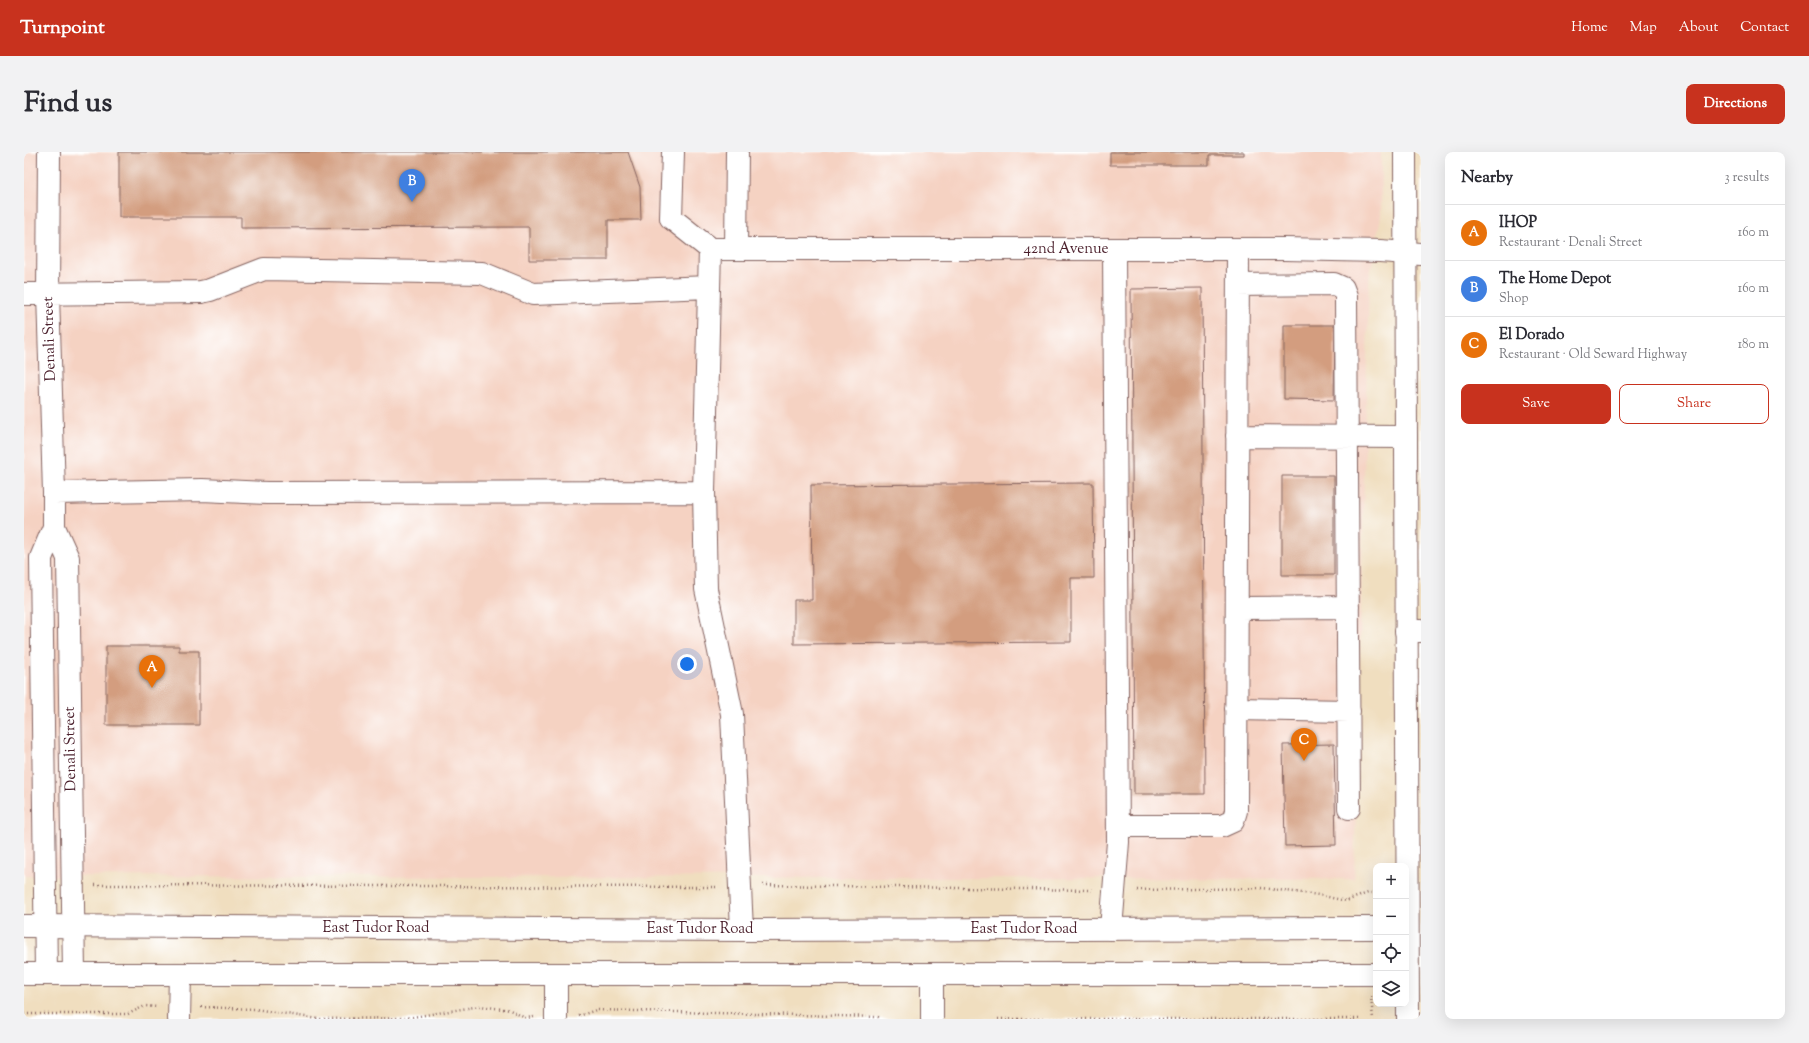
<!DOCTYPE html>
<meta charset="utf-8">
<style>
:root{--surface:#fff;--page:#f2f2f3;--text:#2b2b33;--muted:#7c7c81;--line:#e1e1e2;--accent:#c8321e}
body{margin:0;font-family:"Sorts Mill Goudy",serif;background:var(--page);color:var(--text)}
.controls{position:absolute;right:12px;bottom:12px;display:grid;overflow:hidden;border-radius:8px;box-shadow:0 4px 16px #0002}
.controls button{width:36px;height:36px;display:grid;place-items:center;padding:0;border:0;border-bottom:1px solid var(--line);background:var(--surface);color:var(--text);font:20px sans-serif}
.you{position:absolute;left:663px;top:512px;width:14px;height:14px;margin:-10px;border:3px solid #fff;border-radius:50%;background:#1a73e8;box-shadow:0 0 0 6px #1a73e833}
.badge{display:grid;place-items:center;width:26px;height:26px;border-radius:50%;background:var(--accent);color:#fff;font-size:13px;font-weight:700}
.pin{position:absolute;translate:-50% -33px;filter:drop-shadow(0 1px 2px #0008)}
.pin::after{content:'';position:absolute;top:21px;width:14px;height:12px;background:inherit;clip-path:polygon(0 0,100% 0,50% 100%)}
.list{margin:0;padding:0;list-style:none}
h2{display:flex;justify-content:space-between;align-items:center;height:52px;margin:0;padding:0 16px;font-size:17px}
h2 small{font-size:13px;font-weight:400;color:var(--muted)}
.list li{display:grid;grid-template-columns:26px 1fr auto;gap:12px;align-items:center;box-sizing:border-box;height:56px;padding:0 16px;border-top:1px solid var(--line)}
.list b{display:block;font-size:15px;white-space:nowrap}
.list p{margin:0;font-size:13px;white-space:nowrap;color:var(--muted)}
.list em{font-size:13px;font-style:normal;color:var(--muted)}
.actions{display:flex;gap:8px;padding:12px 16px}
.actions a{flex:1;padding:9px 0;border:1px solid var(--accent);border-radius:8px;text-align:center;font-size:14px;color:var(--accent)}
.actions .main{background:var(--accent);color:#fff}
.icon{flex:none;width:22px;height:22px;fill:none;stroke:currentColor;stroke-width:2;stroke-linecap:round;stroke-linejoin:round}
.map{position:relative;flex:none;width:1397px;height:867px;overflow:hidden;border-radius:8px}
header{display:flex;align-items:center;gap:24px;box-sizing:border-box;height:56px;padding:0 20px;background:var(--accent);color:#fff}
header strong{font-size:19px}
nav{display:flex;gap:22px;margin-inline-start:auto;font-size:14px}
.intro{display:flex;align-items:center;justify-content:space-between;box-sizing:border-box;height:96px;padding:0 24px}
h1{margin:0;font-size:28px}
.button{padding:10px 18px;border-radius:8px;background:var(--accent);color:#fff;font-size:14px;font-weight:700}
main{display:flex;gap:24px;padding:0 24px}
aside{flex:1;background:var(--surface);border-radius:8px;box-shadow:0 4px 16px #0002}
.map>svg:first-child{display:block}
</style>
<header>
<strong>Turnpoint</strong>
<nav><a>Home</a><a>Map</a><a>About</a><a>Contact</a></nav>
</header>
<div class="intro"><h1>Find us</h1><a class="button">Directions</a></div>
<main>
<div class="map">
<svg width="1397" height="867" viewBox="0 0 1397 867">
<rect width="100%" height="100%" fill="#fff"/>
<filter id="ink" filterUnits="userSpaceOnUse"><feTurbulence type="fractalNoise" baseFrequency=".025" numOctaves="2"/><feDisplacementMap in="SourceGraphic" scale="8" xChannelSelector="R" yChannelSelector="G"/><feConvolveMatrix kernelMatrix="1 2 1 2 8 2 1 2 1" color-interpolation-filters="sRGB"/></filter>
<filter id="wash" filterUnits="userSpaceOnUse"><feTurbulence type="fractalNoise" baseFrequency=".012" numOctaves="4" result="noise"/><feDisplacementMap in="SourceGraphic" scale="16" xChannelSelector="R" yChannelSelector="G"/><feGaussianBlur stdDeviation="0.9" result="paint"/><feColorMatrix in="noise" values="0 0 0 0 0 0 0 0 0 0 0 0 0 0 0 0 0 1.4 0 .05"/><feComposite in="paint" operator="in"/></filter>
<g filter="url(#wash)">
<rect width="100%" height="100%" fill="#f0debf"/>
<!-- built -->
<path fill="#f5d2c2" d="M0,0H1357V64L1345,128L1330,727L0,724Z"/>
<g id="blocks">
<!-- building -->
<path fill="#d39d7f" d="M95,0H604L616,35L617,68H584V108H505V75L217,76V65H95Z
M1086,0H1220V3H1185V13H1086Z
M1178,136L1181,642H1110L1107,137Z
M1260,173H1311L1310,248L1260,247Z
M1258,324H1310V423H1258Z
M1069,331L1070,426H1047V490L770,492V448H788L787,333Z
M82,494H155V499H175V573H82Z
M1310,592L1312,693L1261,694L1259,593Z"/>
</g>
</g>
<g filter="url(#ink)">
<use href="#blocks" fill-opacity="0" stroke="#84625f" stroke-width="1"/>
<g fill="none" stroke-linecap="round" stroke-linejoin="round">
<defs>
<path id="minor" d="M649,0L647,66L686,97L680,340L682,437L708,562L718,778
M686,97H1261L1356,99L1397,102
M712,97L713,0
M1214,133L1310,132L1319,136L1322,144L1325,656
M0,142L177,140L186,138L240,117L458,121L509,142L685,135
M1213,284L1382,285
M30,341L178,338L243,341L680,340
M30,375L44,406L50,822
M1213,456L1324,455
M1382,479H1397
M1212,557L1325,559
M1094,674H1198L1209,669L1212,659L1214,97
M1087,777L1094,690L1090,98
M22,822L17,406L30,375V341L24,142L25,0
M532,822V867
M908,823V867
M155,867L156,822"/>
<path id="major" d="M1381,0L1384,867
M0,774L718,778L1352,776
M0,822H1352"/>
</defs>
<!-- minor casing -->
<use href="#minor" stroke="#84625f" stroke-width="24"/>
<!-- major casing -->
<use href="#major" stroke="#84625f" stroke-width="24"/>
<!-- path -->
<path stroke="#84625f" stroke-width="2.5" stroke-dasharray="1 3" stroke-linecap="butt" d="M71,733L694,735
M739,733L1068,738
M1113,738L1238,736L1295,743L1322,749L1344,741H1352
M1347,844L1349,867
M177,855L231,857L294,867L383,866L456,854L486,858L501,866L510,865
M0,862H104L121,854L134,855
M555,864L572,858L854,865L857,867
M974,867H1336"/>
<!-- minor -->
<use href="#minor" stroke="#fff" stroke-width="22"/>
<!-- major -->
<use href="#major" stroke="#fff" stroke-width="22"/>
</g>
</g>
<g text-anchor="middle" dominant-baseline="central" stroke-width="3" stroke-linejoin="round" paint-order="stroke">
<!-- street labels -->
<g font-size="15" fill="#4a1f2b" stroke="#fff">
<text x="1042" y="97">42nd Avenue</text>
<text transform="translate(26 187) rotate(-92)">Denali Street</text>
<text transform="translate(47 597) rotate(-91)">Denali Street</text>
<text x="352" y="776">East Tudor Road</text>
<text x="676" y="777">East Tudor Road</text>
<text x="1000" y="777">East Tudor Road</text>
</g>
</g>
</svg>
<div class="controls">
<button>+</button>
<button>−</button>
<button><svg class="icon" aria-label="locate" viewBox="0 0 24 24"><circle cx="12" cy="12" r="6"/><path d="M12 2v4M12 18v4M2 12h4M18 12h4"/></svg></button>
<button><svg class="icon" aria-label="layers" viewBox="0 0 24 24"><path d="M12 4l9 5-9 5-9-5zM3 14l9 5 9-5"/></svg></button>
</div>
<div class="you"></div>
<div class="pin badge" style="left:128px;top:536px;background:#e8710a">A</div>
<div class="pin badge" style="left:388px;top:50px;background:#3f7fe0">B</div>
<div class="pin badge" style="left:1280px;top:609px;background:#e8710a">C</div>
</div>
<aside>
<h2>Nearby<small>3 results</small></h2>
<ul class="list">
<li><span class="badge" style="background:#e8710a">A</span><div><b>IHOP</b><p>Restaurant · Denali Street</p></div><em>160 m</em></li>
<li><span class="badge" style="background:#3f7fe0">B</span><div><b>The Home Depot</b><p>Shop</p></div><em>160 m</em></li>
<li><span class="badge" style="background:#e8710a">C</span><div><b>El Dorado</b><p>Restaurant · Old Seward Highway</p></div><em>180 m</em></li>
</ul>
<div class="actions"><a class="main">Save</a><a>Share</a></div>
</aside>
</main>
